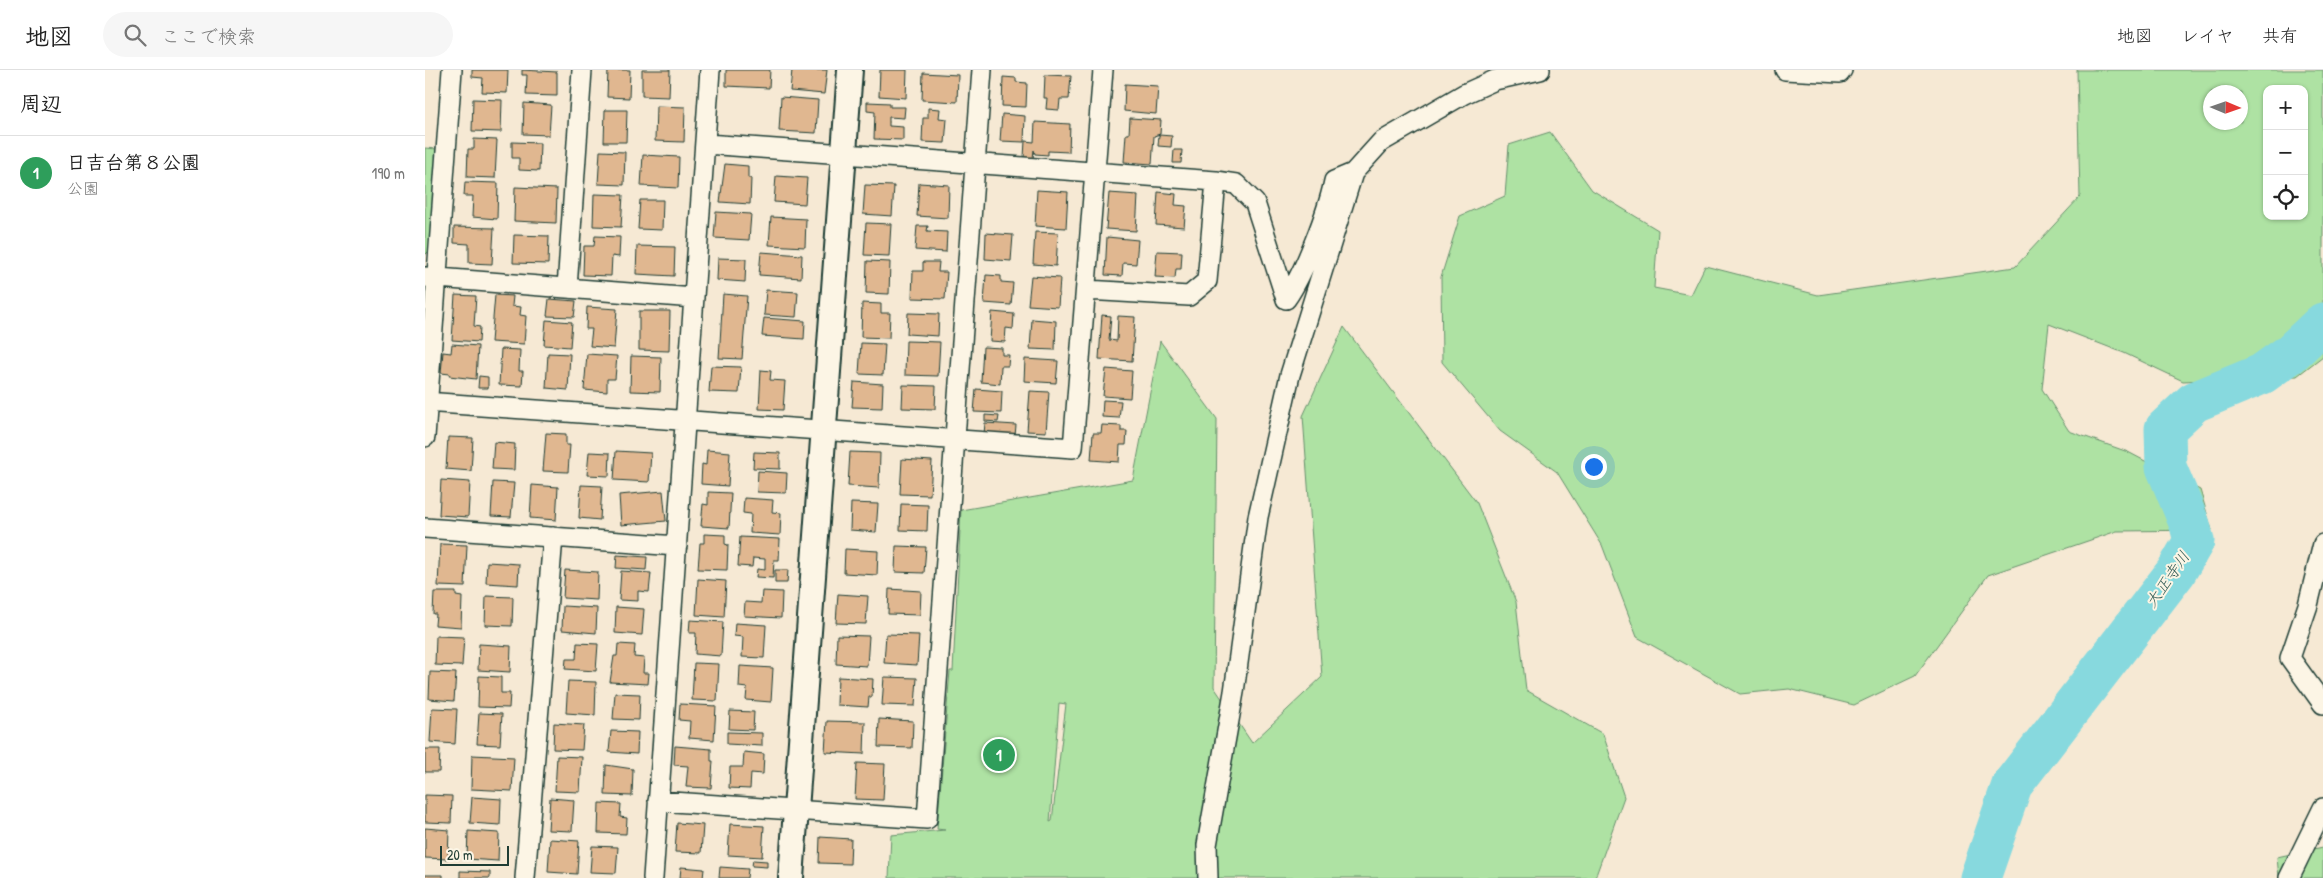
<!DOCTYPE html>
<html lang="ja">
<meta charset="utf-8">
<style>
:root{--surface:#fff;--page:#f6f6f6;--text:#222;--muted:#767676;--line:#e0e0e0;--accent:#1f3d34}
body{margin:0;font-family:"Patrick Hand","Klee One",sans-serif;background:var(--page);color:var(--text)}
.controls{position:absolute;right:15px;top:15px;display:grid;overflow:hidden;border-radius:10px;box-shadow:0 1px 4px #0004}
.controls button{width:45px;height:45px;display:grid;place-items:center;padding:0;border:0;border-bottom:1px solid var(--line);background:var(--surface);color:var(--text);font:25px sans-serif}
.compass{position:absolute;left:1778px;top:15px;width:45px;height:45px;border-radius:50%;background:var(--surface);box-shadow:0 1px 4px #0004;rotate:92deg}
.scale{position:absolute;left:15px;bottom:12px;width:69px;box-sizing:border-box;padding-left:5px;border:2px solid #1f3d34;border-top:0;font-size:14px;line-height:18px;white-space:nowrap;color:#1f3d34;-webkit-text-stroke:4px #fcf5e5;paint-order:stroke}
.you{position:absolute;left:1168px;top:396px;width:18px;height:18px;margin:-12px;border:4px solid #fff;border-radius:50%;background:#1a73e8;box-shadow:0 0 0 8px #1a73e833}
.badge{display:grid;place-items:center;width:32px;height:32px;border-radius:50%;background:var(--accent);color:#fff;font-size:16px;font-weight:700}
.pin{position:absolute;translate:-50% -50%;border:2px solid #fff;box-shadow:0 1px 5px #0006}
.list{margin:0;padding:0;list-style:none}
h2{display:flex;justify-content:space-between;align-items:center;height:65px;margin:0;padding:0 20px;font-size:21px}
h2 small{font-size:16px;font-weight:400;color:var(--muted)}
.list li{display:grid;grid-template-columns:32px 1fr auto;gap:15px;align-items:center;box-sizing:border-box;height:75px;padding:0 20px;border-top:1px solid var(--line)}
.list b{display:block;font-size:19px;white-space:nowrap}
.list p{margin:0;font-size:16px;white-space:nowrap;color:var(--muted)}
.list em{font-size:16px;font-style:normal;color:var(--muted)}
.icon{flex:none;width:28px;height:28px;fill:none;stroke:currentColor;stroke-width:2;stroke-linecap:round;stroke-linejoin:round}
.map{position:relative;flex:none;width:1898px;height:808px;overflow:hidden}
header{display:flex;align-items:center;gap:30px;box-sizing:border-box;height:70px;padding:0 25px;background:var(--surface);border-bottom:1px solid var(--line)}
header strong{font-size:24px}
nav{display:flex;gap:28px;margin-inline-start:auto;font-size:18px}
.search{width:350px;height:45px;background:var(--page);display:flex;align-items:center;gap:12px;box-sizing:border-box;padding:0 18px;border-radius:28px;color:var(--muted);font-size:19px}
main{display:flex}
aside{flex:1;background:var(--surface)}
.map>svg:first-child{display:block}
</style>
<header>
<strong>地図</strong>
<div class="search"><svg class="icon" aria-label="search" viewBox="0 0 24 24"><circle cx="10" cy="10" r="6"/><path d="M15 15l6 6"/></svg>ここで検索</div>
<nav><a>地図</a><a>レイヤ</a><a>共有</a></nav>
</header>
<main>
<aside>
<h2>周辺<small></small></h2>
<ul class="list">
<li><span class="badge" style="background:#2e9e5b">1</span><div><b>日吉台第８公園</b><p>公園</p></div><em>190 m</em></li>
</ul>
</aside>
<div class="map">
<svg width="1898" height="808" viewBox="0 0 1898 808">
<rect width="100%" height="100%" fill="#f6e9d4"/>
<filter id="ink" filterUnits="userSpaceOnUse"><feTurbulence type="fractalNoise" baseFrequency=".02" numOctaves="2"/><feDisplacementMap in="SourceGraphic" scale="10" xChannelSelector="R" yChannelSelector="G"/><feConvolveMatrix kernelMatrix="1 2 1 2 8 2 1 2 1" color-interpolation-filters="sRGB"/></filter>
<g filter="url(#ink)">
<!-- green -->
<path fill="#aee2a3" stroke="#66906c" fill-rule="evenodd" d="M1652,0H1898V286L1872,306L1758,311L1699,283L1624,254L1617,319L1644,361L1703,382L1775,420L1787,460L1692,461L1563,505L1490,606L1429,635L1364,619L1315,624L1212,567L1177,475L1132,402L1075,361L1017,292L1016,207L1035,146L1080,126L1084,75L1125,62L1167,120L1233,160L1229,218L1266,225L1280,196L1393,225L1590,197L1655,127ZM1842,19H1879V146H1842ZM1786,22H1816V52H1786Z
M0,78L12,79L4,181L0,185Z
M919,257L1052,433L1091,532L1101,620L1178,664L1199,727L1170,808H464L466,765L520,760L512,759L525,601H528L536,440L708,410L735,271L792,349L789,617L827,673L897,607L878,346ZM634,633L641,634L627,751L625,752Z
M1898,777V808H1854L1852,787Z"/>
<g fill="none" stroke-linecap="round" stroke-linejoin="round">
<!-- river -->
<path stroke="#87d9de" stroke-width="41" d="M1555,808L1587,715L1751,502L1769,471L1765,455L1741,397L1740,359L1769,332L1837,304L1865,284L1898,253"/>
</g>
<!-- building -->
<path fill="#e0b790" stroke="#1f3d34" d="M47,0H83L82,23L57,22L58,8L47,7Z
M97,0L132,2V26L101,25L102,5H97Z
M183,0H205L204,28L182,27Z
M217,0H245L244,27L217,26Z
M301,0H345L344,18L301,16Z
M367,0H402L399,24L365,21Z
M455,0H482L481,28L454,26Z
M498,3L533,5L532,32L497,30Z
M620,5L646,6L644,29H635L634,40L621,39L622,28H619Z
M578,7L591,8V12L602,13L601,37L577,36Z
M700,14L733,16L731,44L699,41Z
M356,27L393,30L391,63L354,61Z
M48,29L77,30L76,62L47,61Z
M442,32L465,33V37H480L479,48L464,47V56L478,57V70L449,69L450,42L442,41Z
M99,33L126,35L124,65L98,64Z
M231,36L260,37L259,72L230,71Z
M503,38L515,39L514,48L522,49L520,73L497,72L498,48H503Z
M180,40H202L201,72H179Z
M577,44L600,46L599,72L575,71Z
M705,48L736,50L735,64L729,66L727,94L699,92L701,64H704Z
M610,52L645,54L644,82L623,81V85L610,84L609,80L608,88L599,87L600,71L609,72Z
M734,65L747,66L746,77L733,76Z
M49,69L72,70L70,108L42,107L43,79H49Z
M87,72L115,73L114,101L94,100V88H87Z
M749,80H757L756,93H748Z
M175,81L200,82L199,115L173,114Z
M218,85L254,87L253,118L216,116Z
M300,94L323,96V108H326L325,134L295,132Z
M351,106L382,108L380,134L349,132Z
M40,112L73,113L72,149L47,147L48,126H39Z
M494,113L524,115L523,148L492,146Z
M440,115L469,116L467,146L438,144Z
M90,117L132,119L131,153L89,151Z
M612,120L643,122L641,158L610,156Z
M733,122L751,124L750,135L761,136L759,157L731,155Z
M684,123L713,125L711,161L681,159Z
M169,124L198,125L196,157L168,156Z
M215,130H238L237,160L213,159Z
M291,142L326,144L324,170L289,168Z
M346,147L381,149L380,177L344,175Z
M441,153L466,154L464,186L439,185Z
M492,156H503L502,161L522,162L521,182L490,180Z
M29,157L69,158L67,194L44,193V174L29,173Z
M610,162L633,163L631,196L608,194Z
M561,163L588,165L586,191L560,189Z
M89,165L124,166L123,194L88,193Z
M170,166L195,167L194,187L187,186L186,206L158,205L159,176H169Z
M682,167L713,170L711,194L698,193L697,206L680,205Z
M212,176L250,177L249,206L211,204Z
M732,181L757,182L756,199H751L750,208L730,207Z
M336,182L377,185L376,208L334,205Z
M293,188L321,189L320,212L292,210Z
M442,191L465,192L464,224L441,223Z
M498,192H514L513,202H522L520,229L487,228L488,201H498Z
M561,205L576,206V212L588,213L586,235L559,233Z
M606,206L635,208L633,237L603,235Z
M341,220L373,222L371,247L339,245Z
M298,224L322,226L317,289L294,288Z
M30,225L51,226L49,256L55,257L54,272L27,270Z
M70,225L88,226L87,236L96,237L95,245L101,246L99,274L66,272Z
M124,229L151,231L149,247L122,246Z
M437,233L456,234V243H465L464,268L436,267Z
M162,237L192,239L189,278L165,276L167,259H161Z
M214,241H245L244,281L214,280Z
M567,242L589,244L588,259L581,258L580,272L565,271Z
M483,243L514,244L513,266L482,264Z
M677,245L686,246L684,270L692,271L693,246L710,247L707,291L674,289Z
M339,248L380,251L379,269L337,266Z
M607,249L631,251L630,280L605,279Z
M121,250L147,252L145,277L119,275Z
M481,271L515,272L513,306L480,305Z
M436,273L460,274L458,305L434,304Z
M27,274L53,276L51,309L24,306L25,304L16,303L18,282L26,283Z
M558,277L577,278V285H584L583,296H576L575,314L556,312Z
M76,279L95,280L94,301H98L97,316L74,315Z
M123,283L145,284L143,320L121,318Z
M162,284L192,286L190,309H182V322L159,320Z
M206,286L236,287L235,322L205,321Z
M600,289L633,291L631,313L599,311Z
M286,296L316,297L314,323L284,322Z
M681,299L707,301L705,328L678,326Z
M336,300L346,301L345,310L360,311L358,340L334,339Z
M54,306L63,307V318H53Z
M429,312L458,314L457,338L427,337Z
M478,315L511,316L510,339L477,338Z
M551,319L577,321L576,343L549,342Z
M605,321L624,322L621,362L602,361Z
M678,330L696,331L694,348L677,347Z
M560,345L574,346L573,352L560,351Z
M560,353L591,355L590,366L559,364Z
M677,355L696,356V361H702L701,375H695L694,392L666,390L668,363H676Z
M121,363L141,364V375H145L143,402L118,401Z
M23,367L48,368L46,401L21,399Z
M69,372L90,374L89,400L67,399Z
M282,380L305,382L303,416L276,414L277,394L281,395Z
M191,381L226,383L224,412L189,410Z
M164,382L185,383L184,406L162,405Z
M329,382L355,383V399L328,398Z
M425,382L455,383L454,418L423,416Z
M477,389L507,391L505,425L475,424Z
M333,401L362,403L361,423L332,422Z
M16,410L45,412L43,447L14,445Z
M68,412L89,413L86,447L66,446Z
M107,415L133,417L131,450L105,448Z
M156,415L177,416L175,450L154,448Z
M238,421L241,451L196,455L194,425Z
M283,422L306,423L304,458L276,456L278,434L283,435Z
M319,428L348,430L347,442L356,443L355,465L325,463L326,444L318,443Z
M426,433L453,434L451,462L425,460Z
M476,434L503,435L502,461L475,460Z
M279,464L300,465V474L303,475L302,500L273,499L275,473H279Z
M315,467L355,469L354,490H349L348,508L331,507L332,499L340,500V489L328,488L327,497L313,496Z
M15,474L42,475L40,517L13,516Z
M471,476L501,477L499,503L470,502Z
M420,479L453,481L452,505L419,503Z
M192,485L222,487L221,500L191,498Z
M62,492L94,494L93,515L61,513Z
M140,500L173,502L172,530L138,528Z
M350,500H363L362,513H350Z
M196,501L226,503L224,522L213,521V531L194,530Z
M273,509L301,511L299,547L271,545Z
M464,519L496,521L495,545L463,544Z
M337,521L357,522L356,548L319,546L320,532L336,533Z
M9,522H31V526L37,527L36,557L10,555L11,544H8Z
M413,524L443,526L441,554L411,553Z
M61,526L88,527L87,556L60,555Z
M138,536L172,538L171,563L137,560Z
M191,537L219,539L217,565L190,563Z
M265,550L298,552L296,586L270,584L271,563H264Z
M310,553L341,555L339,588L317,587L318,567L309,566Z
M461,564L494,565L492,595L459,593Z
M412,565L444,566L442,596L411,594Z
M11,566L39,567L37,596L10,595Z
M152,573L173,574L171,601L140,599L141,589H151Z
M54,574L86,576L85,602L53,600Z
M193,574L210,575L209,587L219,588L218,603H224L223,614L185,612L189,586H192Z
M269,593L294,594L292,631L267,630Z
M315,596L348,598L346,632L321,630L322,618L314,617Z
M5,602L31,603L29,631L4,629Z
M54,606L76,607V623H85L84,638L53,637Z
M413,607L448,609L447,627H444L443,637L412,635Z
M459,607L492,608L490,636L457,635Z
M143,611L171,612L170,645L141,643Z
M190,623L215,624L214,650L188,649Z
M255,634L291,636L289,670L264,668L265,651L254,650Z
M7,638L32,639L30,674L5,672Z
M305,641L329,642L328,660L304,659Z
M54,643L77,644L75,675L52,674Z
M454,649L488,651L487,678L453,677Z
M402,651L440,652L439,684L400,682Z
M129,653L159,655L157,680L128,679Z
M186,661L213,662L212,684L184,682Z
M302,662L337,663V676L302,674Z
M250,676L286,679V691H288L286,718L261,717L263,696L249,695Z
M0,679H15L14,702H0Z
M319,682L339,684L338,704L326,703L325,719L304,718L305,697H318Z
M47,685L89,687L87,721L46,719Z
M132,686L157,687L155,722L130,721Z
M432,693L460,694L458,730L430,729Z
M181,695L208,699L207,726L180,725Z
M0,725L27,726L26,753L0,752Z
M47,727L76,729L75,755L45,753Z
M125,728L149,730L147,761L123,760Z
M174,733L196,734L195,747L202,748L201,764L173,763Z
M252,753L278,755L276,783L250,782Z
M305,754L339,756L337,787L303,785Z
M0,758L24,760L23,789L0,788Z
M43,761L74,763L73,791L42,789Z
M395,767L426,769L425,794L394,793Z
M125,769L154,771L152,804L123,802Z
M167,776L193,777L191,803L165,802Z
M328,790L342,791V797L327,796Z
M256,797L279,799L278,808H255Z
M295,797L323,799L322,808H294Z
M35,801L65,802V808H35Z
M0,805H18V808H0Z"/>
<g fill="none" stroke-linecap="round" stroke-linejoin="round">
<defs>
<path id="minor" d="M1360,0L1415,3L1417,0
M281,74L791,111L782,211L764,226L661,220
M791,111L811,114L830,133L861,229C879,204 903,141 909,111L928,103
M0,207L269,228
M142,218L157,0
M0,332L648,378L678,0
M0,367L27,0
M0,458L252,476
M1898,474L1883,535L1865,588L1898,634
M233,731L502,749L557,0
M100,808L128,467
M228,808L285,0
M783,808L782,775L809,622L833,447L865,305L928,103L956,72L1039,24L1070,10L1115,0
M1864,808L1898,738"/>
<path id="tertiary" d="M366,808L425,0"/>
</defs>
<!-- minor casing -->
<use href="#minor" stroke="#1f3d34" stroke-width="22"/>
<!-- tertiary casing -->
<use href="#tertiary" stroke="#1f3d34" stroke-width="28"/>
<!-- minor -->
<use href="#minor" stroke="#fcf5e5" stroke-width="19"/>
<!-- tertiary -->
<use href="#tertiary" stroke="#fcf5e5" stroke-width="24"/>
</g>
</g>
<g text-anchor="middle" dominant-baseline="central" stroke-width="4" stroke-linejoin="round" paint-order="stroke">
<!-- water labels -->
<g font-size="16" font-style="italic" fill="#345c56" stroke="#fcf5e5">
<text transform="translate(1742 509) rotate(-55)">大正寺川</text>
</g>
</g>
</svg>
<div class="controls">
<button>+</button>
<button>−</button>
<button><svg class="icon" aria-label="locate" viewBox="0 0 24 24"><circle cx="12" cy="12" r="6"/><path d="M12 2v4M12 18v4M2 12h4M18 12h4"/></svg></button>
</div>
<svg class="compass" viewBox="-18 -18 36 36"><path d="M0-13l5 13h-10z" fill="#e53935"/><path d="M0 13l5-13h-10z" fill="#767676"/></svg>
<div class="scale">20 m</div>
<div class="you"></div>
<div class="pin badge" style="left:574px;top:685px;background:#2e9e5b">1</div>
</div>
</main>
